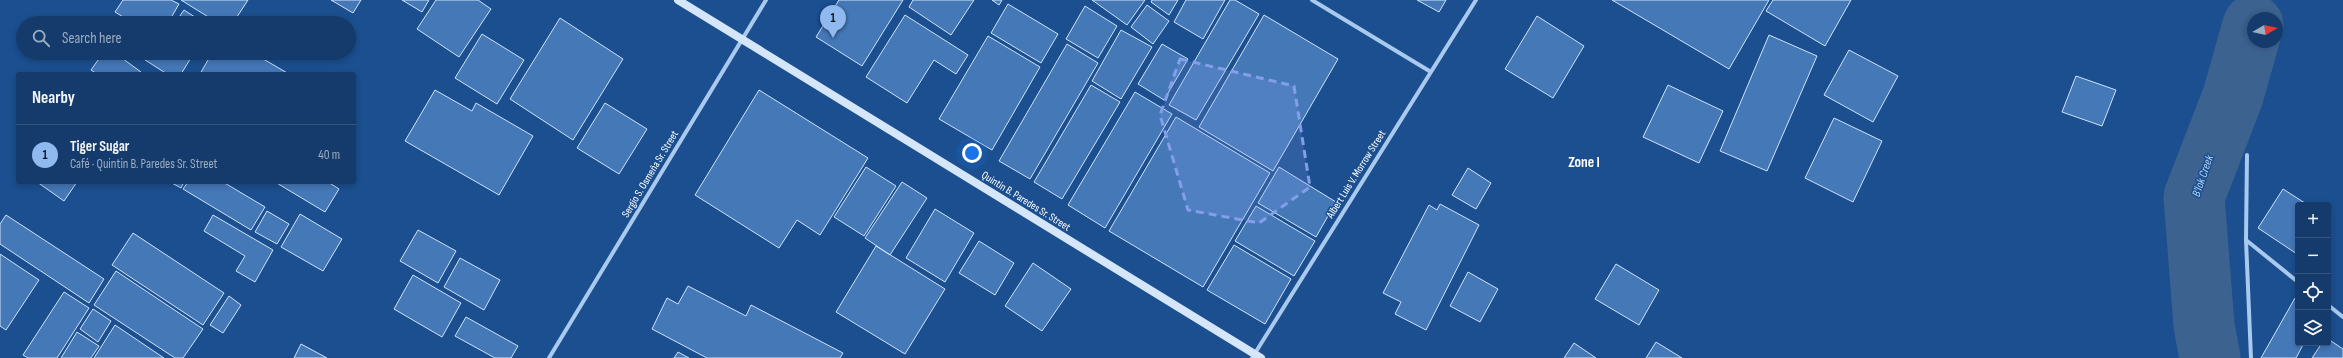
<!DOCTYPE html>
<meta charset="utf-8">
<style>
:root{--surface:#143b6b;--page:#214673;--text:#f1f3f6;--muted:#9dadc1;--line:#33557e;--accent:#90b9f0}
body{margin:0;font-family:"Sofia Sans Condensed",sans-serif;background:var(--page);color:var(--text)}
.controls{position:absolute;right:12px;bottom:12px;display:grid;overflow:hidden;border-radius:4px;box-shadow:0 2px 6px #0003}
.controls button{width:36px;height:36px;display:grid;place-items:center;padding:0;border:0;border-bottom:1px solid var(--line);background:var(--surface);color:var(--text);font:20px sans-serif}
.compass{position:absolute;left:2247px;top:12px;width:36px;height:36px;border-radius:50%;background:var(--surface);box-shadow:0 2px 6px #0003;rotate:81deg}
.you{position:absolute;left:972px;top:153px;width:14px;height:14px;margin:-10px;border:3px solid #fff;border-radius:50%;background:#1a73e8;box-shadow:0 0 0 6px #1a73e833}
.badge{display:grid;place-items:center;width:26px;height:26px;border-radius:50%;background:var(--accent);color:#111;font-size:13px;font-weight:700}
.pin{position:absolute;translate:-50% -33px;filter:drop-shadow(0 1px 2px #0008)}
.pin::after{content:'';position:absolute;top:21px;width:14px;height:12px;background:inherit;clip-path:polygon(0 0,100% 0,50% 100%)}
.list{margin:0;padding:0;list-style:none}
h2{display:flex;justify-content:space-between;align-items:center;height:52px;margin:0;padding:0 16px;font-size:17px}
h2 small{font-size:13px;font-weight:400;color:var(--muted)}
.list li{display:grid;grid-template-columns:26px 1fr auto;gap:12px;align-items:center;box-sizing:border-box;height:60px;padding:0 16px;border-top:1px solid var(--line)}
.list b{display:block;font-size:15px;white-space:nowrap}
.list p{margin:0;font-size:13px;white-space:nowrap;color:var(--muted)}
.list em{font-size:13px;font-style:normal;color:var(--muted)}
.icon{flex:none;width:22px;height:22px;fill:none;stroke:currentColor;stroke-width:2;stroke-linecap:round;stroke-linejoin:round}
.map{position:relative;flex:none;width:2343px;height:358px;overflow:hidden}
.search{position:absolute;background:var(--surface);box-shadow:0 2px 6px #0003;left:16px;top:16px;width:340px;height:44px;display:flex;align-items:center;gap:10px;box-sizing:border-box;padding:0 14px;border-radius:22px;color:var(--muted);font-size:15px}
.panel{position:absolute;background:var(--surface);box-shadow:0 2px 6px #0003;left:16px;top:72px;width:340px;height:112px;border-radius:4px}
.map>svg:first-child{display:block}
</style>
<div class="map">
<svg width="2343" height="358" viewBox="0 0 2343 358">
<rect width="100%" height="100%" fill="#1b4f8f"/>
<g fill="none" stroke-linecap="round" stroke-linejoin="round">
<!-- river -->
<path stroke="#3c6290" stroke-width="61" d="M2210,358L2204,325L2194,197L2233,96L2253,25"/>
</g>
<!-- building -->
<path fill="#4478b7" stroke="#cfe3fa" d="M123,0H171L179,4L168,23H133L115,12Z
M181,0H248L233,23H218Z
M331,0H361L353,13Z
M402,0H429L422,12Z
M436,0H478L491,9L459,57L417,29Z
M839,0H903L862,66L816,37Z
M913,0H974L951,35L909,7Z
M992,0H1002L999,5Z
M1092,0H1145L1127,25Z
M1152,0H1178L1169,15L1151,2Z
M1186,0H1225L1203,39L1174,22Z
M1230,0H1235L1259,14L1196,120L1169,105Z
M1417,0H1446L1439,12Z
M1612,0H1769L1729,69Z
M1773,0H1851L1825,46L1766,11Z
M1008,4L1058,34L1041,63L991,33Z
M1147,5L1169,21L1153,44L1131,27Z
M1085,6L1117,26L1098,58L1066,39Z
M184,10L204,23H175Z
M905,15L968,55L956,74L934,60L907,103L866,77Z
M1264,15L1338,59L1273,171L1199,127Z
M1537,16L1584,46L1553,98L1505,69Z
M560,18L623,59L573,140L510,99Z
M1121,30L1152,47L1121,99L1092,81Z
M482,34L524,60L497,104L455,78Z
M1769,35L1817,56L1767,171L1720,151Z
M988,36L1040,67L992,150L939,119Z
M1067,44L1098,63L1030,179L999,161Z
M1162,44L1188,59L1164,100L1138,84Z
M1849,50L1898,76L1873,122L1824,95Z
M103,53H115L141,72L140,74H97L91,70Z
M145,53H194L181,74H167L142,58Z
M212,53H253L289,74H200Z
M2076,76L2116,90L2102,126L2062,112Z
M1091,85L1120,102L1062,199L1034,182Z
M1668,85L1723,111L1699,163L1643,137Z
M435,90L472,111L476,103L533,136L499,195L405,141Z
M759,90L868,158L820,235L797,220L779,248L695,195Z
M1135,92L1172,114L1105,228L1068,205Z
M605,103L647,129L619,174L577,148Z
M1176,117L1270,173L1203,287L1109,231Z
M1834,118L1882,141L1853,202L1805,178Z
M866,167L896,186L864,236L834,217Z
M1279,167L1336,202L1316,237L1258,203Z
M1468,168L1491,183L1476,209L1452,195Z
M37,182H77L64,201Z
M170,182H184L181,188Z
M188,182H223L265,207L251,230L183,189Z
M275,182H328L339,189L325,212Z
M902,182L927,198L890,255L865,238Z
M2283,189L2308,205H2298L2297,254L2258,228Z
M1440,204L1479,225L1426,330L1395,314L1401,302L1383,293L1429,205L1437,210Z
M1256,206L1315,241L1294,276L1235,241Z
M935,209L974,233L945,282L906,258Z
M267,211L289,224L277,244L255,232Z
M300,214L342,239L323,271L281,247Z
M6,215L104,279L89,303L0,244V224Z
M213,215L273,250L255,282L236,271L245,256L204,231Z
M418,230L456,251L438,283L400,261Z
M133,233L224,293L203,325L112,265Z
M979,241L1014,263L995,295L959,273Z
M1234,245L1291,279L1265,324L1207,290Z
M876,246L945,289L905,354L836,312Z
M0,254L39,280L6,330L0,326Z
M460,258L500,280L484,310L444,287Z
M1033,263L1071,289L1042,331L1005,306Z
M1616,264L1659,290L1639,325L1595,299Z
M116,271L203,329L183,358H175L94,305Z
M1468,272L1498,289L1480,322L1450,306Z
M413,275L461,303L442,337L394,309Z
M688,286L746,316L751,305L843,353L840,358H707L652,329L667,298L678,304Z
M64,292L89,308L57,358H28L23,355Z
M229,296L241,305L223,333L210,325Z
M2295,298L2298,299V343H2304L2296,358H2261Z
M93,309L111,321L98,342L80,329Z
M466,317L518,346L511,358H495L455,336Z
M115,325L164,358H94Z
M77,332L99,346L91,358H61Z
M2328,339L2343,349V358H2312L2322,343H2328Z
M1656,342L1682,358H1646Z
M1574,343L1596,358H1564Z
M301,344L327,358H294Z
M678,352L689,358H674Z"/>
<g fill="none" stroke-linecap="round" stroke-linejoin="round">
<!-- minor -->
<path stroke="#a9c9ee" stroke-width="4" d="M1312,0L1431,72
M2247,155L2246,240L2251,358
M2246,240L2298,282
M2328,305L2343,317
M549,358L766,0
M1252,358L1476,0"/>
<!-- secondary -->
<path stroke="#d6e6fa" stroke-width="8" d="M678,0L1261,358"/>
</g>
<!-- marked area -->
<path fill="#839eea" fill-opacity="0.2" stroke="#839eea" stroke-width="3" stroke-dasharray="8 5" stroke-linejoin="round" d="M1180,59L1294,86L1310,187L1259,223L1188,210L1160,115Z"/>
<g text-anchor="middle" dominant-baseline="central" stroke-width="3" stroke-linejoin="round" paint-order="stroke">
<!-- street labels -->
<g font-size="11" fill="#fff" stroke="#1b4f8f">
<text transform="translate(650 174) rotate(-59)">Sergio S. Osmeña Sr. Street</text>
<text transform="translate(1356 174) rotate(-58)">Albert Luis V. Morrow Street</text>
<text transform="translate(1026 201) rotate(32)">Quintin B. Paredes Sr. Street</text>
</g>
<!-- water labels -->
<g font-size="12" font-style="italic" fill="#b5d3f5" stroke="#1b4f8f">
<text transform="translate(2203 176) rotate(-71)">B'lok Creek</text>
</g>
<!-- district labels -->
<g font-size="15" font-weight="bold" fill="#fff" stroke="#1b4f8f">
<text x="1584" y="162">Zone I</text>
</g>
</g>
</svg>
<div class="controls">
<button>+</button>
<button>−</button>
<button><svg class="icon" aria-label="locate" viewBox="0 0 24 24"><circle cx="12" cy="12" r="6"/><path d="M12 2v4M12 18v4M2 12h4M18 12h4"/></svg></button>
<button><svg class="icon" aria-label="layers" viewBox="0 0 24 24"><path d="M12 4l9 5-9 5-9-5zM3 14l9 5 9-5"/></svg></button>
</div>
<svg class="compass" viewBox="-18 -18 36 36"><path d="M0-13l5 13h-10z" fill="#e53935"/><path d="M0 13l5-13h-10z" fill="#9dadc1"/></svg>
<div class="you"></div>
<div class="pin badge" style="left:833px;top:38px">1</div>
<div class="search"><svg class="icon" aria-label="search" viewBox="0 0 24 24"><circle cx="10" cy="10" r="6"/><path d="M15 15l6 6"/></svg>Search here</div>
<section class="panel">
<h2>Nearby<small></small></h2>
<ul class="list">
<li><span class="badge">1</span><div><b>Tiger Sugar</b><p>Café · Quintin B. Paredes Sr. Street</p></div><em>40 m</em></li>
</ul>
</section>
</div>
